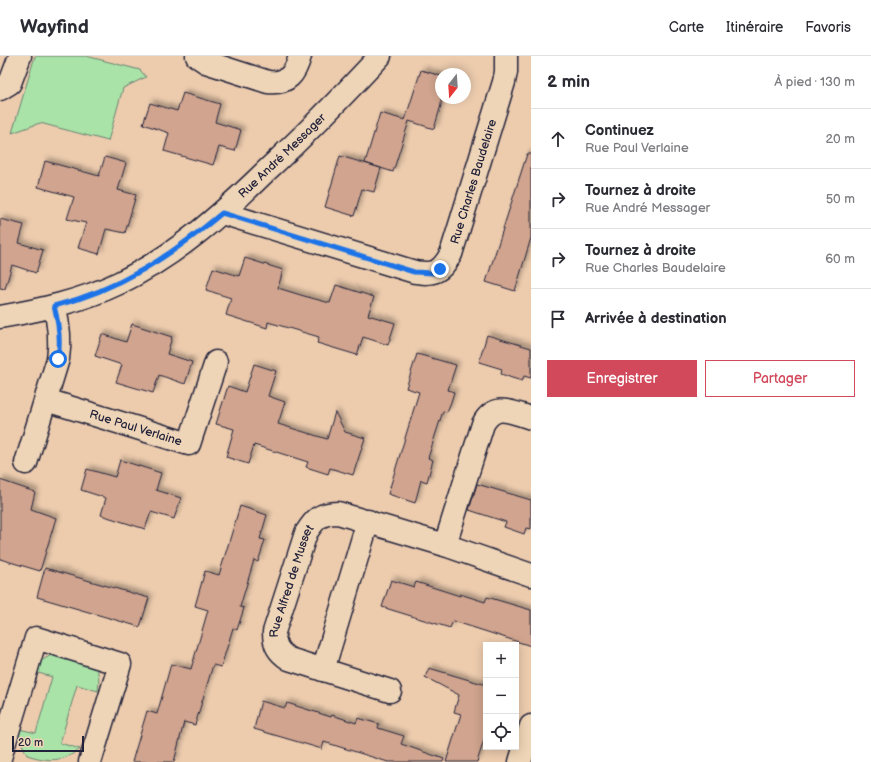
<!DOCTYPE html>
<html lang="fr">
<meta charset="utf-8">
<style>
:root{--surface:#fff;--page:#f7f7f7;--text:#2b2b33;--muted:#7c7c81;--line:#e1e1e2;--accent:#d1495b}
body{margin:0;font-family:"Balsamiq Sans",sans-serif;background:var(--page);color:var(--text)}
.controls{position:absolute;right:12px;bottom:12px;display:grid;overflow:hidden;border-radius:0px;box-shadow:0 2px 10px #0003}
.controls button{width:36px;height:36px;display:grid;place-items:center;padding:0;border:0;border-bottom:1px solid var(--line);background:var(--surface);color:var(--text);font:20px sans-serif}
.compass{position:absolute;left:435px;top:12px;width:36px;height:36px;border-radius:50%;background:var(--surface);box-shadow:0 2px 10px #0003;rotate:197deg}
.scale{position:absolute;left:12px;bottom:10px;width:72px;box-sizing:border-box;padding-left:4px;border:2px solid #22223b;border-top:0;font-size:11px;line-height:14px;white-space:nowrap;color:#22223b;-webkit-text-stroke:3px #efd5b7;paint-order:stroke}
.stop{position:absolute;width:12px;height:12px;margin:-9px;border:3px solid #1a73e8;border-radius:50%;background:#fff}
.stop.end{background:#1a73e8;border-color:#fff;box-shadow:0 1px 4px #0008}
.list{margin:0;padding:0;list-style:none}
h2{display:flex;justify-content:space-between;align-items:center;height:52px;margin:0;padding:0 16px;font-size:17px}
h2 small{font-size:13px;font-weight:400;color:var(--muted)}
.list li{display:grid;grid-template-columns:26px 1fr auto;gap:12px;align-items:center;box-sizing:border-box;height:60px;padding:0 16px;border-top:1px solid var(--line)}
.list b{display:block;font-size:15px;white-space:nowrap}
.list p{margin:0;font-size:13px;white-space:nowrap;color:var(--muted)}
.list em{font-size:13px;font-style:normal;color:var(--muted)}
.actions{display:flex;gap:8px;padding:12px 16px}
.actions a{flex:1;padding:9px 0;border:1px solid var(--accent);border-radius:0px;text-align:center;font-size:14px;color:var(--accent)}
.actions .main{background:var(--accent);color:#fff}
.icon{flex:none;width:22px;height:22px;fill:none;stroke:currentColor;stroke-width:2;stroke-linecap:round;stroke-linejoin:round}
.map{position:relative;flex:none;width:531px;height:706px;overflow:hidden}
header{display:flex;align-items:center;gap:24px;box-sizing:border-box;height:56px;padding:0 20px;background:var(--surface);border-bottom:1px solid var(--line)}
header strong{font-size:19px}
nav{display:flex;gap:22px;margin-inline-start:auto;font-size:14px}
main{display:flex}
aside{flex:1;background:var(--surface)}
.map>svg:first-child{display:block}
</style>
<header>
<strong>Wayfind</strong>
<nav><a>Carte</a><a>Itinéraire</a><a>Favoris</a></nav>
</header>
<main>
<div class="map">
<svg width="531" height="706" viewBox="0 0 531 706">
<defs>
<filter id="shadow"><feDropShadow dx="3.5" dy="-3.5" stdDeviation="2" flood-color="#0004"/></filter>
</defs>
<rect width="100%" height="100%" fill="#edccae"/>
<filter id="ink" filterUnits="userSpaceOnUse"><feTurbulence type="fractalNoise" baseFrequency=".025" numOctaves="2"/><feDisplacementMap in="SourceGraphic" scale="8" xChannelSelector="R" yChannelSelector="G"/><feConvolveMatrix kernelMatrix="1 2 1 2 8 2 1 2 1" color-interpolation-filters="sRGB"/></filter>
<g filter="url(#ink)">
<!-- green -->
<path fill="#aae3a7" stroke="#668271" d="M35,0H86L140,14L146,21L123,32L108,85L40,67L12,77Z
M53,598L95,610C100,618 99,625 98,635L77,629L60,687L80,693C63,706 49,706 27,699L18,679L19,673L36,677L52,621L35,616L39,606Z"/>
<!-- building -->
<path fill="#d0a48e" stroke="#22223b" filter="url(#shadow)" d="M421,14L441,20V49L434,73L409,65L393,116L365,107L380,57L405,64Z
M183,37L220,48L215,66L241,74L235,95L219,91L213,109L164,95L169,77L143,68L150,47L177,55Z
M527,98H531V182L515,235L486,226Z
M340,100L381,112L374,136L362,133L354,160L325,151Z
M105,101L126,107L118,134L136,139L125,177L106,173L99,198L78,192L86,167L67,163L74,141L38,131L45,105L99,120Z
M0,163L24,169L19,187L43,194L36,217L12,209L5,233L0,232Z
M245,202L283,214L278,232L304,240L330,247L336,229L374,241L368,259L395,267L388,289L363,281L357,299L317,287L319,281L268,266L267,272L226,259L231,242L206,234L213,212L239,220Z
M132,268L172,281L167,298L192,306L185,328L159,319L153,337L116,326L122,309L95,300L102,278L126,286Z
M487,279L531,292V322L524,320L522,325L512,322L501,318L502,313L479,306Z
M417,298L456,309L448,334L454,336L451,346L447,356L443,355L428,402L433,404L427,426L421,424L415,447L388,438L419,336L406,332Z
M254,308L276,315L268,340L285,346L278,368L327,383L335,356L345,376L365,382L353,419L330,412L328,418L306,411L308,406L254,389L248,408L226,401L234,373L216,368L228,330L245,336Z
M120,404L161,417L156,434L181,442L174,463L151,456L145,473L101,459L106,442L81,434L87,413L115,421Z
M0,424L35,436L31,453L56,462L40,515L0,503Z
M477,428L531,444V473L526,472L524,478L504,471L506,466L469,454Z
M240,450L267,459L260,483L265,484L258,506L254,504L240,551L244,552L237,574L233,572L221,611L213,609L195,669L184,666L174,706H132L147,655L157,658L171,608L191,613L208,554L195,550L205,515L219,519Z
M45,512L149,542L140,571L37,541Z
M391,524L414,531L416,526L460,540V538L485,546L487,541L531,554V590L453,565L450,572L382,551Z
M429,612L486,629V678L477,706H446L461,658L454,656L459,639L425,621Z
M261,645L285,652L287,647L331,661L332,659L356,667L358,662L379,668L378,672L404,680L401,688L444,703L443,706H388L324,686L322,693L254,673Z"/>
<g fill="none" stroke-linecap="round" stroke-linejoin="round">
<defs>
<g id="street">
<path d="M197,0L206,6L268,26C288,28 295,18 300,0"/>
<path d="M0,33L10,27L20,0"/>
<path id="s1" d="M222,157L415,216C434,219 441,216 451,198L504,26L506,16V0"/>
<path id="s2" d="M0,261C40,254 82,245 119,227C175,200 221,159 265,116C305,79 343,40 380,0"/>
<path id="s3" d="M46,344L189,388L216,306"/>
<path d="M26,407L58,303C61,284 59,268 54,250"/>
<path d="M445,489L483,368C495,346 511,356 531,362"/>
<path d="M323,614L368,465"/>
<path id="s4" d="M390,635L289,603C278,596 274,589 274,576L306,477C315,463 320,457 338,457L445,489L531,519"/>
<path d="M0,702L36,582L120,608L90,706"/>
<path d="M520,706L531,670"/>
</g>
</defs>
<!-- street casing -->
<use href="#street" stroke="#22223b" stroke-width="25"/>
<!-- street -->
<use href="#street" stroke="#efd5b7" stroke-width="22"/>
</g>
</g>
<g fill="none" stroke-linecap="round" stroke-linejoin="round" filter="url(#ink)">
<!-- route -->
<path stroke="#1a73e8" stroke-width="5" d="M58,303C61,284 59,268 54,250C119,234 172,199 222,157L414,216L433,217L440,213"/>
</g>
<g text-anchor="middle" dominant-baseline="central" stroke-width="3" stroke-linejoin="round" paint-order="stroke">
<!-- street labels -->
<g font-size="12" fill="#22223b" stroke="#efd5b7">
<text stroke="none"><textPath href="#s2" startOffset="332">Rue André Messager</textPath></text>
<text stroke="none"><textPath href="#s1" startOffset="322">Rue Charles Baudelaire</textPath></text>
<text stroke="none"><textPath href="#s3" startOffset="94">Rue Paul Verlaine</textPath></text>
<text stroke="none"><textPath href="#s4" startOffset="192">Rue Alfred de Musset</textPath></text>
</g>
</g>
</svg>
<div class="controls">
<button>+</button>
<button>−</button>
<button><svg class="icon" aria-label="locate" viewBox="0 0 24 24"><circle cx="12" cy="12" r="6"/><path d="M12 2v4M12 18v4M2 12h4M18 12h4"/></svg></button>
</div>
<svg class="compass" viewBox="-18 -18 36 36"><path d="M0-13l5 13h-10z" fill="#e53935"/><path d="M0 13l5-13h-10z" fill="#7c7c81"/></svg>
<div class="scale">20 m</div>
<div class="stop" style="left:58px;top:303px"></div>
<div class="stop end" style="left:440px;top:213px"></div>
</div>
<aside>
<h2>2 min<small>À pied · 130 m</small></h2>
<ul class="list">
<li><svg class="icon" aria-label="ahead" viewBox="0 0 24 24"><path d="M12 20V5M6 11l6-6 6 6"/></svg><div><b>Continuez</b><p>Rue Paul Verlaine</p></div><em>20 m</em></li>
<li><svg class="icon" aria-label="right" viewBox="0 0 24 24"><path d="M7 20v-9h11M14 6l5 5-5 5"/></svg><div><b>Tournez à droite</b><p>Rue André Messager</p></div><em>50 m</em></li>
<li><svg class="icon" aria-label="right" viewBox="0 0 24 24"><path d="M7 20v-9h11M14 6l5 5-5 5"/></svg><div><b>Tournez à droite</b><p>Rue Charles Baudelaire</p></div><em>60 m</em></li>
<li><svg class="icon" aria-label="arrive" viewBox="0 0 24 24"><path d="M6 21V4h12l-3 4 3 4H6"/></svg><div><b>Arrivée à destination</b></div></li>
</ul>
<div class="actions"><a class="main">Enregistrer</a><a>Partager</a></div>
</aside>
</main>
